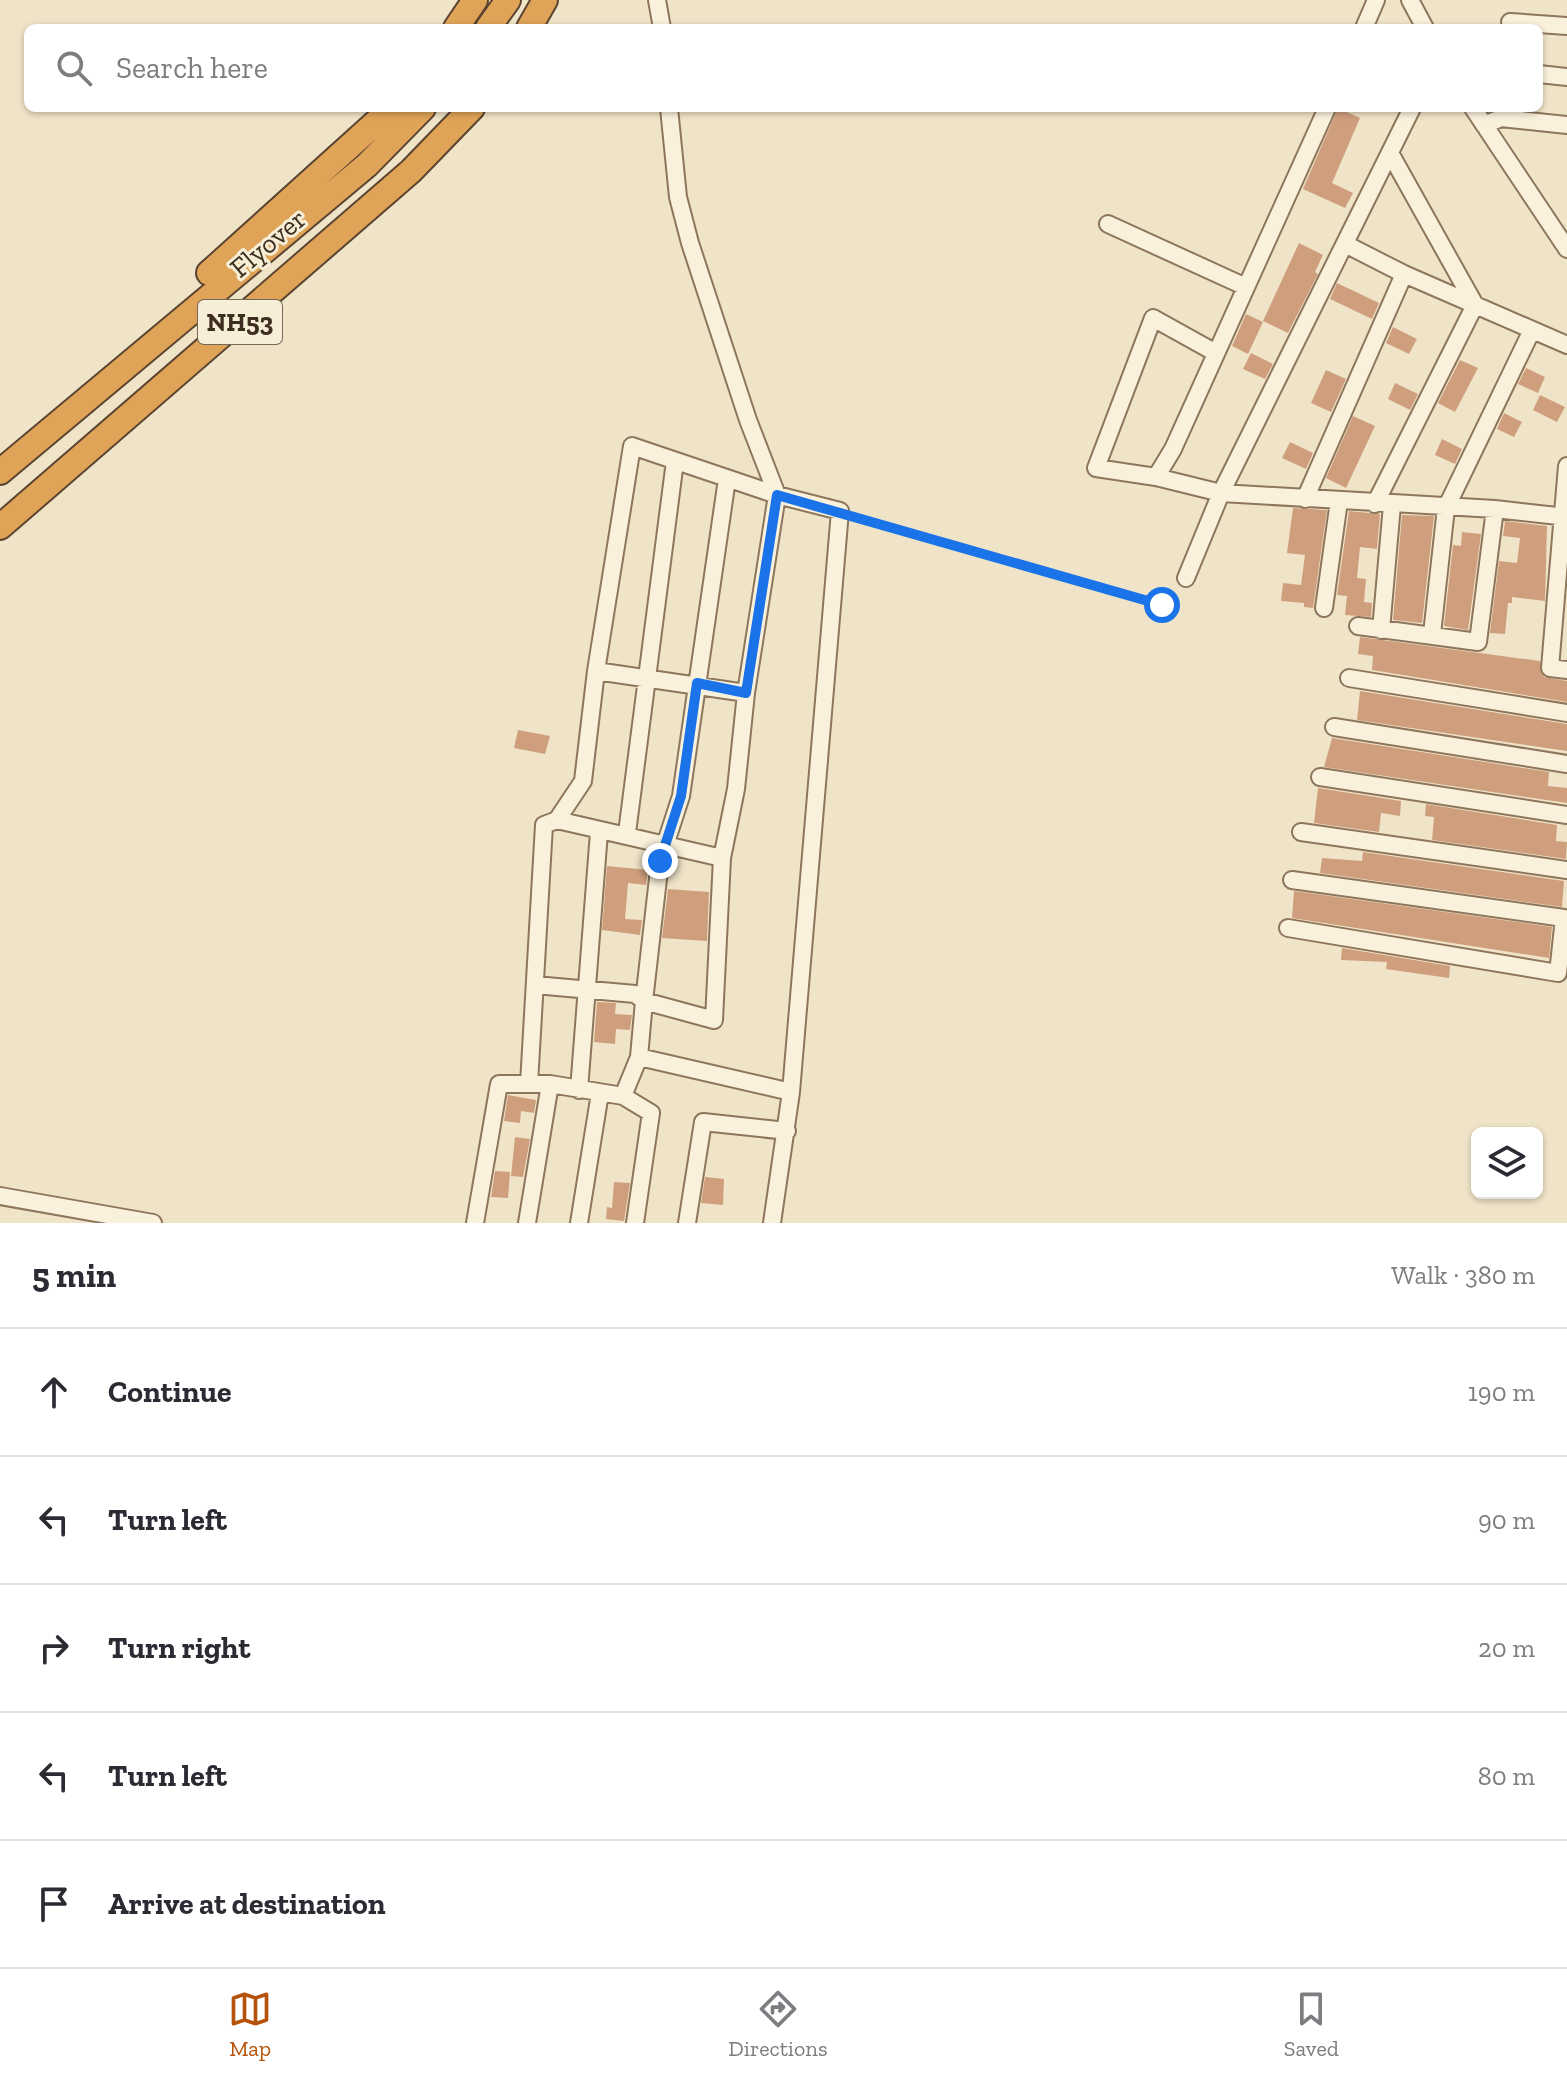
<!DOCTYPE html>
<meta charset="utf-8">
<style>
:root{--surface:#fff;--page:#f2f2f3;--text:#2b2b33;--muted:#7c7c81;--line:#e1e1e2;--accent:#b45309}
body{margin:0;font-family:"Zilla Slab",serif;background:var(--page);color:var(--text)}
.controls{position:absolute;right:24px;bottom:24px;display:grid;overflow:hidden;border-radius:12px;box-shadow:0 2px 6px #0004}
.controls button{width:72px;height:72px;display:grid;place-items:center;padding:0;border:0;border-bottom:2px solid var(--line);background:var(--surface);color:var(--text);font:40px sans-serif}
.stop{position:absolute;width:24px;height:24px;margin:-18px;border:6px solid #1a73e8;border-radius:50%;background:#fff}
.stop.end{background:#1a73e8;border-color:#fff;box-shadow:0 2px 8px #0008}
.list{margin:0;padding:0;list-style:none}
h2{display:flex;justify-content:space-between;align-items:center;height:104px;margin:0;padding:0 32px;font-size:34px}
h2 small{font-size:26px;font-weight:400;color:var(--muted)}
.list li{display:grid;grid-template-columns:52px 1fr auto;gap:24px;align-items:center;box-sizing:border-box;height:128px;padding:0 32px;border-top:2px solid var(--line)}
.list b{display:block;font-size:30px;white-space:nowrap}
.list em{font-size:26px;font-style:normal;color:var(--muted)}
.icon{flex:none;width:44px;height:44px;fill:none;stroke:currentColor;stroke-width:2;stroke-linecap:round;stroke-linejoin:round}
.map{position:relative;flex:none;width:1567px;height:1223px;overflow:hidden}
.search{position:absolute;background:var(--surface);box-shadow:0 2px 6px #0004;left:24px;right:24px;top:24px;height:88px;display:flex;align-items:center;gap:20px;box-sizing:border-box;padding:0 28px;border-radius:12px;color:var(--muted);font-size:30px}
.sheet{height:744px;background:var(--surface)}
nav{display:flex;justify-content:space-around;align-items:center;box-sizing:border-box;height:112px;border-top:2px solid var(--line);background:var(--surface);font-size:22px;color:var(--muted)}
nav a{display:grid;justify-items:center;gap:4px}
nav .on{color:var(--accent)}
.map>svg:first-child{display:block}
</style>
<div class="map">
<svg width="1567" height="1223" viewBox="0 0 1567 1223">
<rect width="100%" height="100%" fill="#f0e4c8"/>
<!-- building -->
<path fill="#cf9f7d" d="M1338,108L1360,118L1332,183L1353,193L1345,208L1303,189Z
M1299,243L1323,255L1315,272L1318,274L1288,333L1263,321Z
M1337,283L1379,303L1372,319L1330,299Z
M1246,314L1263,322L1248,354L1232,346Z
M1393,327L1417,339L1409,354L1386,343Z
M1251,353L1273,364L1265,379L1243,369Z
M1460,360L1478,368L1455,412L1438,403Z
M1526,368L1545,377L1538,393L1518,384Z
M1326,370L1346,379L1331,412L1311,403Z
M1395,383L1418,394L1410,410L1388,399Z
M1540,395L1565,407L1557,422L1533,410Z
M1504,413L1522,422L1514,437L1497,429Z
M1353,416L1375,426L1346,488L1326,478Z
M1442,439L1462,449L1455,464L1435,455Z
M1290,442L1313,453L1306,469L1282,458Z
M1293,508L1327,510L1313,608L1304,607V603L1281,601L1283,583L1301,585L1305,555L1287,553Z
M1349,511L1380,514L1377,549L1360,547L1357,578L1366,579L1364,602L1372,603L1371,617L1345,615L1347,596L1337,595Z
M1402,515L1434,516L1422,623L1393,620Z
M1505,521L1547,526L1545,601L1512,597V603H1508L1505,634L1490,633L1499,561L1517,563L1520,538L1503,536Z
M1462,532L1481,534L1468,630L1444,626L1453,545L1461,546Z
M1360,637L1540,661L1544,677L1567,681V702L1372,670L1373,656L1358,654Z
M1360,691L1567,724V751L1357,720Z
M518,730L550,736L545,754L514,748Z
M1332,738L1549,772L1548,786L1567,788V803L1324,767Z
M1318,788L1401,801L1400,816L1381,813L1379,832L1314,823Z
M1426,804L1557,825L1556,841L1567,842L1566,859L1432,840L1434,817L1425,816Z
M1363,852L1564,881L1562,907L1320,873L1322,858L1362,861Z
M607,866L648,870L646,885L628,883L625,919L642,920L640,935L602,930Z
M668,889L709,892L707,941L662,938Z
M1294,891L1552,927L1549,958L1292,918Z
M1342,948L1450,966L1449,978L1386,969L1387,962L1341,960Z
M597,1002L616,1003L615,1014L632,1015L630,1030L616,1029L615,1044L594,1042Z
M508,1095L536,1100L534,1113L521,1111L520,1123L504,1121Z
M515,1137L530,1139L523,1177L511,1176Z
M495,1171L510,1172L508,1198L491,1197Z
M705,1177L724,1179L723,1205L701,1203Z
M614,1182L630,1183L624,1221L606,1219L607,1207L612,1208Z"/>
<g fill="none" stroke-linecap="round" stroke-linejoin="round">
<defs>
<path id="minor" d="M657,0L662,28
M1410,0L1425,28
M1510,22L1567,26
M1364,28L1376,0
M1539,74L1567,77
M669,108L678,197L690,243L748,420L777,495L746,693L736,789L722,858L714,1020L644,1001L639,1057L791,1092
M1412,108L1221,493L1495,509L1567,517
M1473,108L1567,249
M1484,125L1501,118L1567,125
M1108,224L1246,287
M1345,244L1404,274L1567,345
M1567,466L1550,668L1567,670
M1156,477L1096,468L1153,318L1216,353
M1305,499L1404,274
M1375,504L1475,305L1390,153
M1186,578L1221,493L1156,477L1173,449L1327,108
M1324,608L1339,501
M1358,626L1478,642L1495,509
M1381,630L1392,505
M1432,634L1446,508L1532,330
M596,671L746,693
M1349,678L1567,713
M1334,727L1567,764
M1320,777L1567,815
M557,820L722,858
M1301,832L1567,870
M627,833L675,461
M1288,928L1558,973L1564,918L1292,880
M535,985L635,994L644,1001L660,861L681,796L727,479
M639,1057L623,1096L550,1084H529L544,825L557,820L583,781L596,671L632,446L777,495L840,511L791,1092L772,1223
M579,1090L599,832
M623,1096L651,1113L635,1223
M0,1196L153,1223
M475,1223L499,1084H529
M527,1223L550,1084
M579,1223L600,1093
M687,1223L703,1122L787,1131"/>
<path id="highway" d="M456,28L475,0
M488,28L508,0
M529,28L545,0
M209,273L392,108
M0,472L367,165L423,108
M0,527L411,171L472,108"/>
</defs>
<!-- minor casing -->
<use href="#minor" stroke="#8d765c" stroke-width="20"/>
<!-- highway casing -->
<use href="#highway" stroke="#5b4430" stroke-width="28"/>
<!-- path -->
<path stroke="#8d765c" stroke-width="3" stroke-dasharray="6 4" stroke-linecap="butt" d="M855,516L1162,605"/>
<!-- minor -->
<use href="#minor" stroke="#faf1dc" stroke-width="16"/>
<!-- highway -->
<use href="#highway" stroke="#e0a458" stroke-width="24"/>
</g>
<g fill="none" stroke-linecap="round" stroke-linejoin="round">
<!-- route -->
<path stroke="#1a73e8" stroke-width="10" d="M660,861L681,796L697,683L746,693L777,495L1162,605"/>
</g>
<g text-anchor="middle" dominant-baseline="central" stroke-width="6" stroke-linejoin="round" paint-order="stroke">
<!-- shield labels -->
<rect fill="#f7eed8" stroke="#756857" stroke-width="2" x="198" y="300" width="84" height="44" rx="6"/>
<g font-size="26" font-weight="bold" fill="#3d2e20">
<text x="240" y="322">NH53</text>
</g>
<!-- street labels -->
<g font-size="28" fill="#3d2e20" stroke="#f7eed8">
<text transform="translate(268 243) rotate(-40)">Flyover</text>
</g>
</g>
</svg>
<div class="controls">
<button><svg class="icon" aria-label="layers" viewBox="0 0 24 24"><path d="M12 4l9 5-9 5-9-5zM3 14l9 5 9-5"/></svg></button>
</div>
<div class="stop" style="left:1162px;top:605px"></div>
<div class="stop end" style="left:660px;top:861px"></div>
<div class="search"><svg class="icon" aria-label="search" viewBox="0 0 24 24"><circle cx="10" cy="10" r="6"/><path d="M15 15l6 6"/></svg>Search here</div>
</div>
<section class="sheet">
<h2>5 min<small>Walk · 380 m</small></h2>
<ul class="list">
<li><svg class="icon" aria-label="ahead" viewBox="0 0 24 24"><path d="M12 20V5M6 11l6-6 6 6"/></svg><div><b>Continue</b></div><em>190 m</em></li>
<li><svg class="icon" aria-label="left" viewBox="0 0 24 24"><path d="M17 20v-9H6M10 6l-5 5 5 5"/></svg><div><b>Turn left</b></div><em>90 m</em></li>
<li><svg class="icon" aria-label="right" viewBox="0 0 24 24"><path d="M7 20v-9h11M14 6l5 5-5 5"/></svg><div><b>Turn right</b></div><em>20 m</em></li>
<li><svg class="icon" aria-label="left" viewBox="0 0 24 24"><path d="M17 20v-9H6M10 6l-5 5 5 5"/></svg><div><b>Turn left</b></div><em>80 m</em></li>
<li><svg class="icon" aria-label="arrive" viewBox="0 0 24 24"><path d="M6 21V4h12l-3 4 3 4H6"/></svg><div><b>Arrive at destination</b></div></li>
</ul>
</section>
<nav>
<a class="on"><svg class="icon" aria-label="map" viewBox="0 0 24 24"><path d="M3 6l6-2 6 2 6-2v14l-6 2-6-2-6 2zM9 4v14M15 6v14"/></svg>Map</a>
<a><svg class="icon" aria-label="directions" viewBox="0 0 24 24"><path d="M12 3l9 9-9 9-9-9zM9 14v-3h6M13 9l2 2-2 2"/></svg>Directions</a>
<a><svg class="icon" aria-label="saved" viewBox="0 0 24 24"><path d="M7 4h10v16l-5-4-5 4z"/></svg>Saved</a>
</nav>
